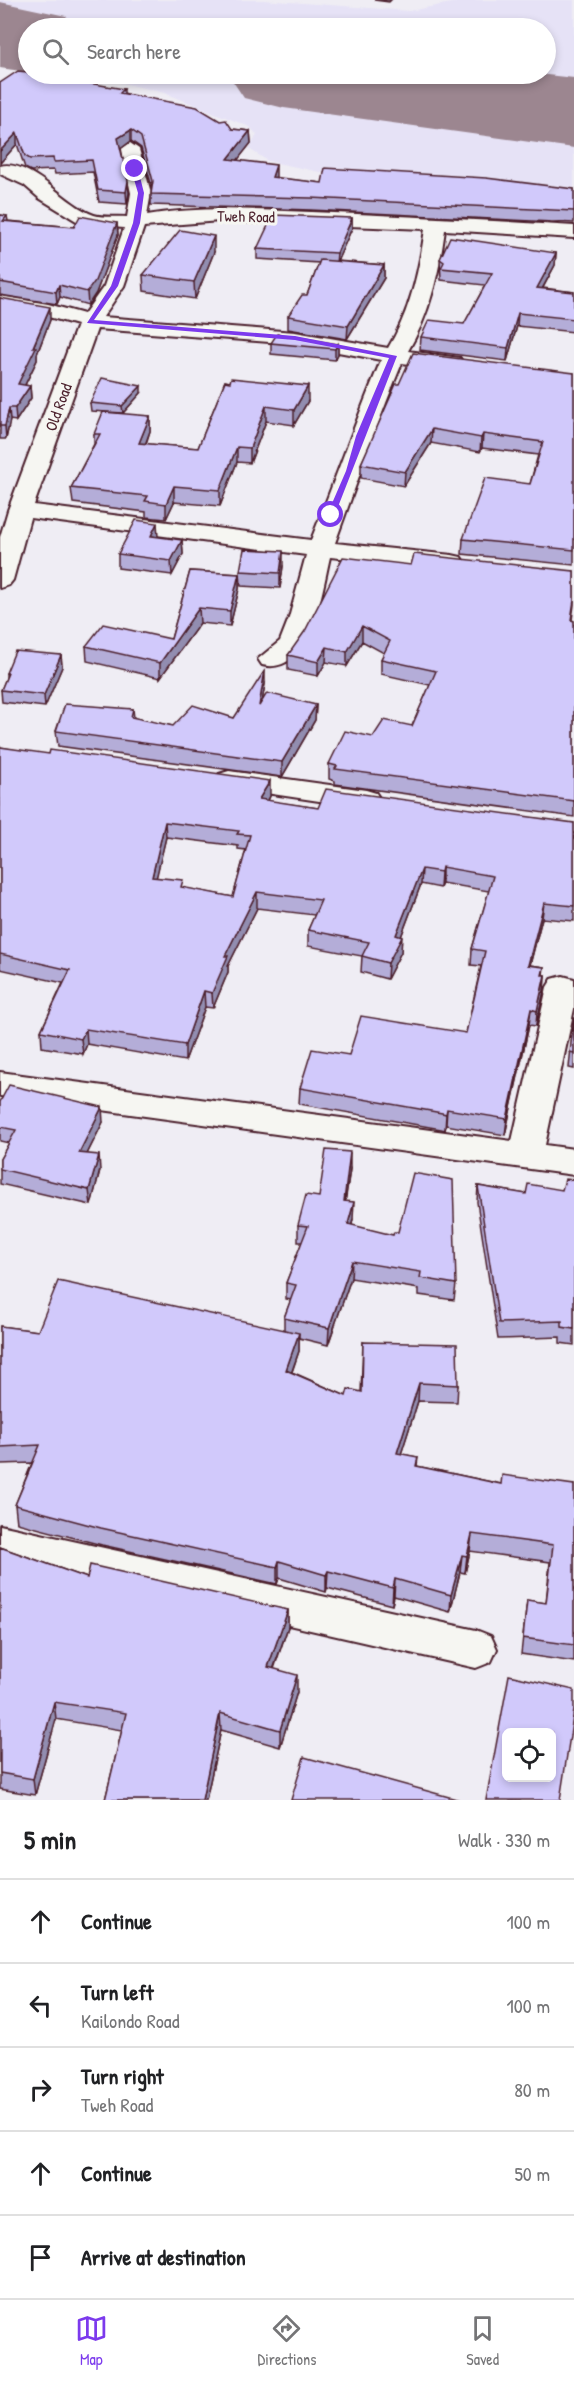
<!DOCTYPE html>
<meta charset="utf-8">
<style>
:root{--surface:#fff;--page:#f2f2f2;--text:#202124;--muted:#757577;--line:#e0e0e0;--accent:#7c3aed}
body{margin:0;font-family:"Patrick Hand",sans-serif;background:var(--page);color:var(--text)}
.controls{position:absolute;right:18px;bottom:18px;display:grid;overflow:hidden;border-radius:9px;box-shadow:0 3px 9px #0003}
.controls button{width:54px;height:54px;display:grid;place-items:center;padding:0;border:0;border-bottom:2px solid var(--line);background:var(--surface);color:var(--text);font:30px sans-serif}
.stop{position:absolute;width:18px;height:18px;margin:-14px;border:4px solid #7c3aed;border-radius:50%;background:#fff}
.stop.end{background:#7c3aed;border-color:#fff;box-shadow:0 2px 6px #0008}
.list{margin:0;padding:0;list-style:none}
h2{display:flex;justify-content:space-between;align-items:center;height:78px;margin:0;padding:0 24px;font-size:26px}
h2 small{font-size:20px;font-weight:400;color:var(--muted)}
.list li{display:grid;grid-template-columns:39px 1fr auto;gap:18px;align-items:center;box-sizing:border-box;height:84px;padding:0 24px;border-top:2px solid var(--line)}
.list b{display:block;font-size:22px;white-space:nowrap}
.list p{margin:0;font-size:20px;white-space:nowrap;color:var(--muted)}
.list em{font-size:20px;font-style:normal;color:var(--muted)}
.icon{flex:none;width:33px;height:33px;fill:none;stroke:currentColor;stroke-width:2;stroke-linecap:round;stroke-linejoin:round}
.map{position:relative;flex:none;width:574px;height:1800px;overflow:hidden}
.search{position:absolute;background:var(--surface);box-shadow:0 3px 9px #0003;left:18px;right:18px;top:18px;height:66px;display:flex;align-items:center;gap:15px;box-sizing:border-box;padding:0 21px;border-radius:33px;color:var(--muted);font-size:22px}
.sheet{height:498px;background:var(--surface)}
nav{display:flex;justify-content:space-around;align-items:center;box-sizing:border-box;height:84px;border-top:2px solid var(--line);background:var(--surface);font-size:16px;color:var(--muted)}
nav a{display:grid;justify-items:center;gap:3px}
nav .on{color:var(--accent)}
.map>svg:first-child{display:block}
</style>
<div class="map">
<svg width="574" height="1800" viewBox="0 0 574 1800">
<rect width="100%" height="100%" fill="#efedf4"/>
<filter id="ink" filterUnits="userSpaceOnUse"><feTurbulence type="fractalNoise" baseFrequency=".0167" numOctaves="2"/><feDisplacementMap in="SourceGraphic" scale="12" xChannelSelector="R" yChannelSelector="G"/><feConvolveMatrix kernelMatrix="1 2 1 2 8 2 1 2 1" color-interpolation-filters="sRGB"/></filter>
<g filter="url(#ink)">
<!-- built -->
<path fill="#e6e2f6" d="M0,0H263L409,11L467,0H574V188L465,176L329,174L268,161L249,149L257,135L250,127L165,93L84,74H546V28H28V66L0,65Z"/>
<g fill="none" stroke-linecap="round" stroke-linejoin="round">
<!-- runway -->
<path fill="#9c8690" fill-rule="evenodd" d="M0,2L66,16L75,28H28V72L0,68Z
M228,74H538L574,78V148L284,108L244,98Z"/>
<defs>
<path id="minor" d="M130,143L139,149L151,193L147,215C201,206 256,210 311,212C399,216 486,220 574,226V238L445,230C439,273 430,314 408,351L460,358L463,363L460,368L452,370L402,363C377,423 357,483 335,543L452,555L461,557L464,562L461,567L452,569L330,557C322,590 311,677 262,665L258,659L280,641L289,618L306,555L30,518L13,580L9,585L0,588V537L8,510L77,325L45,316L0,308V296L48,304L84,314L104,286L124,228L83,225L39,198L24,185L0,174V166C30,158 66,206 94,215C104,218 117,216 127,217L131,193L121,149ZM220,221L425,229C419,271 410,312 388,348L295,332L103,317L124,286L144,227ZM97,329L295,344L381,360C356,420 335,480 311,540L34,505Z
M229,771L366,790L376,793L380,799L376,805L366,808L219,786L215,780L219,774Z
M563,976L574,979V1009L545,1145L574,1149V1175L0,1096V1072L512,1141L547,987L552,979Z
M0,1525L476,1630L491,1636L497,1649L491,1662L476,1668L0,1559Z"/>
</defs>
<!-- minor casing -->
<use href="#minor" stroke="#4a1f2b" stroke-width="4"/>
<!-- minor -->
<use href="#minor" fill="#f6f6f2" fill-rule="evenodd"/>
</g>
<!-- wall -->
<path fill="#b4add8" stroke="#4a1f2b" stroke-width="1.5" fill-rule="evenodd" d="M374,0H391L389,2Z
M0,83L124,89V93L232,129L250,131L251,143L237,160L276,178L322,183L574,189V223L311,210L151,205V194L152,187L141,148L131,141L121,148L129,193L127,204L99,202L93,172L55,174L54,170L31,171L25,168L17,144L0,163Z
M0,215L7,216L8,221L74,227L117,223L118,235L96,293L88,305L60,297L57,304L0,295Z
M352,218V228L337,261L384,265V278L347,339L288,329V316L307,295L319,263L257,259V249Z
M214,252L195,299L144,291L143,275Z
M556,253L555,265L543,288L574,292V332L517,326L507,361L420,350L421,337L464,324L485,285L441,280L440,259Z
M0,298L50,320L37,354V360L25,385L30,386L31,398L16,421L10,420L6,439H0Z
M271,343L338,344V354L335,360L271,354Z
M574,373V565L462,554L463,539L530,484L538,455L482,448L480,452L431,443L404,486L361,478V464L399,384Z
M225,381L308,401L294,425L266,421L250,463L237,462L220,506L174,502L166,519L146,517V512L73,503L71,488L94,444V434L150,416V431L146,444L198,448Z
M141,393L123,413L91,411L90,403Z
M158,537L182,540L183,554L172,575L118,568V554Z
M411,565L574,571V605L572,620L574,621V817L335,784V781L329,779V764L373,737L412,726L430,685L381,674V659L384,653L362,641L347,666L326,662L318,676L288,670V655Z
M283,566L280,588L241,586L240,571Z
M190,571L239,574V589L230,626L200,623L160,678L87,661L86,646L171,639Z
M61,655L62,667L45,707L2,702L1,690L6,678V673Z
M265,684L262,700L316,705L315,720L282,777L58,746L56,731L133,709L134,718L173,726L234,718Z
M0,747L270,796L268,801L318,808L574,823V921L542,918L530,965L544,967L543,975H545L544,991L536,1026L529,1025L505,1135L446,1125L445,1130L441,1129L299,1104L300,1088L349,1055L466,1033L481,966L471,965L472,949L489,891L442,883L440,888L421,884L401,937V952L387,979L361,972L362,956L308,946V930L315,915L257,908L228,966V972L213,1008L205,1007L185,1061L87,1044L83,1054L42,1047L41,1031L63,983L0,969ZM166,837L238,846V849L246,850L233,897L183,888L156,877Z
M574,1017V1069L569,1068Z
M0,1102L103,1122L87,1154L100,1170L91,1205L0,1184V1159L9,1143L0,1141Z
M350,1169L345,1201L353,1219L352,1225L456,1284L454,1300L419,1295V1289L351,1278L328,1345L299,1338V1351L292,1372L346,1396L361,1392L363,1342L458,1385L457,1402L418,1401L401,1454L418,1457L417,1466L501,1484L574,1485V1662L521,1654L527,1600L546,1603L550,1562L470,1551L465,1573L460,1572L450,1612L394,1596L392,1605L327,1588L326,1592L279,1578L277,1584L102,1545L17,1523L15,1505L32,1463L0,1464V1326L38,1331L284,1330V1318L291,1300L286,1299V1283L302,1242H298V1225L319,1197Z
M574,1180V1345L560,1343V1337L498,1339L477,1202L478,1186L526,1194L562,1190Z
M0,1547L87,1578L288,1610V1627L274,1669L297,1692L280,1747L221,1730L206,1800H105L122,1730L56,1719L35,1795L0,1789Z"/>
<!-- shaded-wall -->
<path fill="#928db0" stroke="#4a1f2b" stroke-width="1.5" d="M131,130V141L119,150L118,138Z
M250,131L251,143L229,171L228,159Z
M17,133V144L0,163V151Z
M276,165V177L272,189V177Z
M128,181L129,193L127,204L126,192Z
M352,218V228L336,264L337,253Z
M117,223L118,235L96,293L88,305L87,292Z
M214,236V252L195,299L194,282Z
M556,253L555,265L536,300L537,288Z
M384,265V278L347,339L348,326Z
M59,285L60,297L57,304L56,292Z
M50,307V320L37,354V360L19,397L18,384Z
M518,313L517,326L507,361L508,348Z
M338,344V354L335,360V349Z
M30,386L31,398L16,421L15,408Z
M141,386V393L123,413L122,406Z
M308,386V401L294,425V410Z
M266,406V421L250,463V448Z
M9,408L10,420L6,439L5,426Z
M150,416V431L140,459L139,443Z
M432,429L431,443L404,486L405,472Z
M483,434L482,448L480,452L481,438Z
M237,447V462L220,506V490Z
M174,486V502L166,519V504Z
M157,523L158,537L151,536Z
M182,540L183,554L172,575L171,561Z
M283,551V566L280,588V573Z
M239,574V589L230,626V611Z
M199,608L200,623L160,678V663Z
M362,626V641L347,666V652Z
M327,647L326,662L318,676V662Z
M61,655L62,667L45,707L44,695Z
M265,670V684L259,721V706Z
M316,705L315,720L282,777V762Z
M270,781V796L260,815L259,799Z
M165,822L166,837L153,892L152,877Z
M442,867V883L440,888L441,872Z
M422,869L421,884L399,942L402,937L401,952L387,979L388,963L396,935Z
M257,892V908L228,966V972L213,1008L212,993L225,956Z
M544,903L542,918L526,980L528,965Z
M545,975L544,991L536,1026L537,1011Z
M204,991L205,1007L185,1061V1045Z
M531,1009L529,1025L505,1135L507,1119Z
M86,1029L87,1044L83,1054L81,1039Z
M102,1107L103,1122L80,1168L79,1153Z
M447,1109L446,1125L445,1130L446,1114Z
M350,1152V1169L343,1218L344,1201Z
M99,1155L100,1170L91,1205L89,1190Z
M354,1202L353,1219L348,1241V1224Z
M352,1261L351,1278L328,1345L329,1328Z
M299,1333V1351L286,1388V1370Z
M419,1383L418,1401L396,1470L397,1453Z
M472,1534L470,1551L465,1573L467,1556Z
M462,1555L460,1572L450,1612L451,1595Z
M279,1561V1578L277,1584V1567Z
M328,1571L327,1588L326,1592V1575Z
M395,1579L394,1596L392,1605L393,1588Z
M288,1610V1627L268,1684V1667Z
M297,1675V1692L280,1747V1730Z
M54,1702L56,1719L35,1795L33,1779Z
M220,1713L221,1730L206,1800H202Z"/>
<!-- building -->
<path fill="#d1c9fb" stroke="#4a1f2b" stroke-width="1.5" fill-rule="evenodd" d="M18,71L28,72V74H35L124,89L120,93L197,107L220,121L226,120L232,129L250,131L228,159L276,165L272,177L322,183L325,168L486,178L574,189V211L311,198L151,194L153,181L141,137L131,130L118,138L128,181L126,192L98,190L92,160L54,162L53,158L30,159L25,156L17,133L0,151V83Z
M0,215L7,216L3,221L74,227L80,216L117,223L95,281L87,292L59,285L56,292L0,282Z
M273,215L352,218L337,253L257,249Z
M180,230L214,236L194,282L143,275Z
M450,237L556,253L537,288L574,292V319L518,313L508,348L421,337L429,320L464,324L492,273L441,268L444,262L440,259Z
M320,260L384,265L348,326L288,316L302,295H307Z
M0,298L50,307L33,347H36L18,384L30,386L15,408H9L5,426H0Z
M277,334L338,344L335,349L271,343Z
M413,353L574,373V550L463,539L485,478L530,484L543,442L483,434L481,438L432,429L405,472L361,464L396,384H399Z
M102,378L141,386L122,406L90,403Z
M231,378L308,386L294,410L266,406L250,448L237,447L220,490L174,486L166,504L145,501L148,496L71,488L100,434H94L103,412L150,416L139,443L198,448L225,381L230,382Z
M136,520L157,523L151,536L182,540L171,561L118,554Z
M244,549L283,551L280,573L240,571Z
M414,554L574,571V600L571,620L574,621V801L335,769L337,766L329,764L345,731L373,737L384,720L412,726L436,671L381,659L390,641L362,626L347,652L327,647L318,662L288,655L305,631L343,557L411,565Z
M190,571L239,574L230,611L199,608L160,663L86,646L103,624L171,639Z
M15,651L61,655L44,695L1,690L8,673H6Z
M265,670L259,706L267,693L316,705L282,762L56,731L65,704L133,709L131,717L173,726L193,705L234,718Z
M0,747L49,754L50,750L270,781L259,799L318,808L326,789L574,823V906L544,903L528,965L544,967L542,975H545L537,1011L531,1009L507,1119L447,1109L446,1114L442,1113L300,1088L312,1049L349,1055L361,1016L466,1033L485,951L472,949L493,876L442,867L441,872L422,869L396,935L402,937L388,963L362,956L369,942L308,930L321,900L257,892L225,956H228L212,993L204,991L185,1045L86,1029L81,1039L41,1031L70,970L0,954ZM165,822L239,831L237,834L250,835L233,897L181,887L183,880L152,877Z
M574,1018V1053L570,1052Z
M9,1085L102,1107L79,1153L99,1155L89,1190L0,1169V1159L16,1130L0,1127V1102Z
M326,1150L350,1152L344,1201L354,1202L348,1224L393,1235L394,1232H398L413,1173L453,1180L456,1284L420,1278L421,1272L352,1261L329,1328L284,1318L296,1285L286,1283L308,1226L298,1225L306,1195L319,1197Z
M565,1179L574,1180V1329L562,1327V1321L499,1323L478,1186L526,1194L528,1184L562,1190Z
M58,1281L299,1333L286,1370L346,1396L348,1389L362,1392L363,1342L457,1344L458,1385L419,1383L397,1453L418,1457L416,1466L501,1484L502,1475L574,1485V1645L523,1638L527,1600L546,1603L553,1545L472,1534L467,1556L462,1555L451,1595L395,1579L393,1588L328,1571L326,1575L279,1561L277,1567L101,1528L15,1505L40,1445L0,1447V1326L38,1331Z
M0,1547L87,1578L90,1565L288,1610L268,1667L297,1675L280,1730L220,1713L202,1800H105L126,1713L54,1702L33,1779L0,1773Z
M509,1675L574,1690V1710L560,1800H486ZM507,1732H552V1778H507Z
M304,1757L460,1800H291Z"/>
</g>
<!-- route -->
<path fill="#7c3aed" d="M135,167L138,169L144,193L140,223L118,286L94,320L295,336L397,356L334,517L327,515L346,471L356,436L389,358L295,340L87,323L111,286L133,223L138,193L131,169Z"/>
<g text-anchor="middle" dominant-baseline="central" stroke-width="6" stroke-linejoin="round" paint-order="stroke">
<!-- far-street labels -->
<g font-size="16" fill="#4a1f2b" stroke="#f6f6f2">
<text transform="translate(246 216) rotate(1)">Tweh Road</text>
<text transform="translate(58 407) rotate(-70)">Old Road</text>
</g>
</g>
</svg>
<div class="controls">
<button><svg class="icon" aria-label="locate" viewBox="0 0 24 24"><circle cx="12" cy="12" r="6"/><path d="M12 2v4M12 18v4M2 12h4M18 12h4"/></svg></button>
</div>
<div class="stop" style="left:331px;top:515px"></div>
<div class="stop end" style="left:135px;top:169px"></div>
<div class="search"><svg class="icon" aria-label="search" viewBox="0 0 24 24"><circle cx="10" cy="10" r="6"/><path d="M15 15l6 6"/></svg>Search here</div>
</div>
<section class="sheet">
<h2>5 min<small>Walk · 330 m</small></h2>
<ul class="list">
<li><svg class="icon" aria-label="ahead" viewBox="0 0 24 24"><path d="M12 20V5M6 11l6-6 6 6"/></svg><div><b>Continue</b></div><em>100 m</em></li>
<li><svg class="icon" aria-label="left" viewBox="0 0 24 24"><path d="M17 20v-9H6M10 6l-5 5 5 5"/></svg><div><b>Turn left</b><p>Kailondo Road</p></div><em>100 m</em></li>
<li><svg class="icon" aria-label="right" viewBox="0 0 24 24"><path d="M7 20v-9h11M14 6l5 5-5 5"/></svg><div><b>Turn right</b><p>Tweh Road</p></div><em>80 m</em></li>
<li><svg class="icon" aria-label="ahead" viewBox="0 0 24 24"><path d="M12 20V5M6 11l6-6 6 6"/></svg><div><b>Continue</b></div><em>50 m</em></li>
<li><svg class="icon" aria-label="arrive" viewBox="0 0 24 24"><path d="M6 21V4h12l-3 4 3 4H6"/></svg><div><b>Arrive at destination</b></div></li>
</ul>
</section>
<nav>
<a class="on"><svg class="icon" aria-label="map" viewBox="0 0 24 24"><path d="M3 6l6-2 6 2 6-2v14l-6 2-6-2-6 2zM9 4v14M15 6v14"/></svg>Map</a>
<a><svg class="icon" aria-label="directions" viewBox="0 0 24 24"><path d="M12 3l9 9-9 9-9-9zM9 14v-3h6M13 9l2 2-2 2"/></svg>Directions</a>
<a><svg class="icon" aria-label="saved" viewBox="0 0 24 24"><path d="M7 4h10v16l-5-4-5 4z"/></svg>Saved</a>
</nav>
